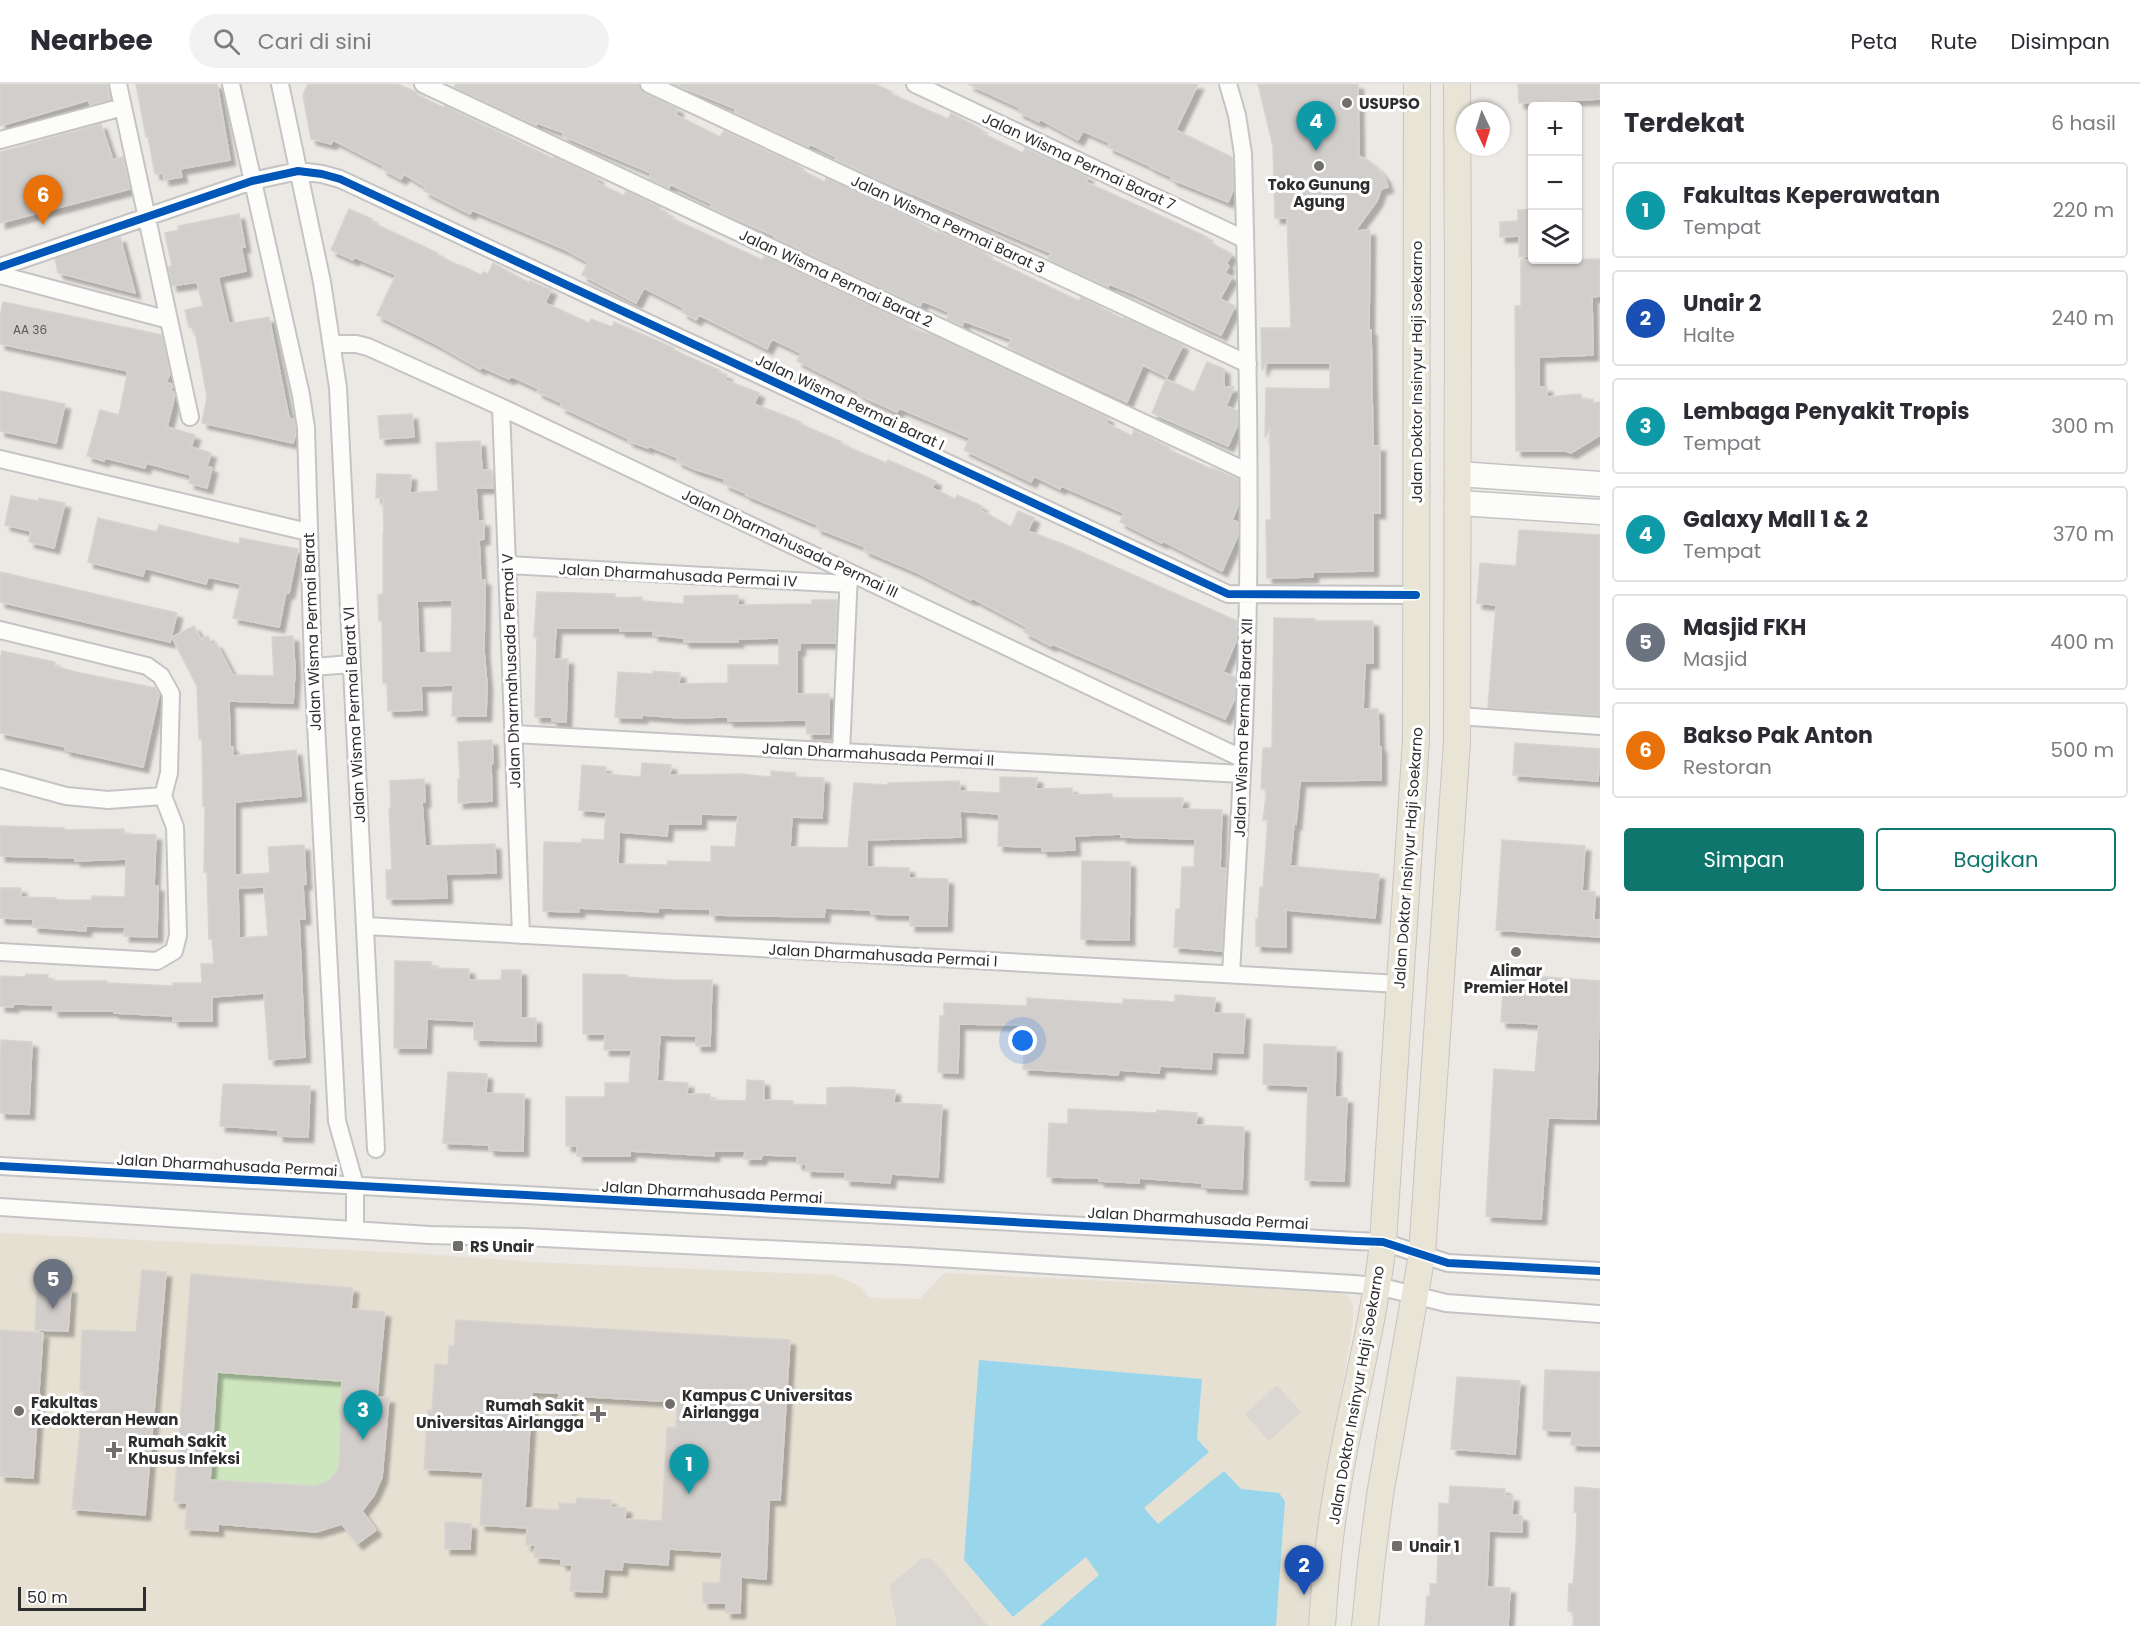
<!DOCTYPE html>
<html lang="id">
<meta charset="utf-8">
<style>
:root{--surface:#fff;--page:#f2f2f3;--text:#2b2b33;--muted:#7c7c81;--line:#e1e1e2;--accent:#0f766e}
body{margin:0;font-family:Poppins,sans-serif;background:var(--page);color:var(--text)}
.controls{position:absolute;right:18px;top:18px;display:grid;overflow:hidden;border-radius:6px;box-shadow:0 2px 4px #0004}
.controls button{width:54px;height:54px;display:grid;place-items:center;padding:0;border:0;border-bottom:2px solid var(--line);background:var(--surface);color:var(--text);font:30px sans-serif}
.compass{position:absolute;left:1456px;top:18px;width:54px;height:54px;border-radius:50%;background:var(--surface);box-shadow:0 2px 4px #0004;rotate:176deg}
.scale{position:absolute;left:18px;bottom:15px;width:128px;box-sizing:border-box;padding-left:6px;border:3px solid #2e2e2e;border-top:0;font-size:16px;line-height:21px;white-space:nowrap;color:#2e2e2e;-webkit-text-stroke:4px #fff;paint-order:stroke}
.you{position:absolute;left:1023px;top:957px;width:21px;height:21px;margin:-15px;border:4px solid #fff;border-radius:50%;background:#1a73e8;box-shadow:0 0 0 9px #1a73e833}
.badge{display:grid;place-items:center;width:39px;height:39px;border-radius:50%;background:var(--accent);color:#fff;font-size:20px;font-weight:700}
.pin{position:absolute;translate:-50% -50px;filter:drop-shadow(0 2px 3px #0008)}
.pin::after{content:'';position:absolute;top:32px;width:21px;height:18px;background:inherit;clip-path:polygon(0 0,100% 0,50% 100%)}
.list{margin:0;padding:0;list-style:none}
h2{display:flex;justify-content:space-between;align-items:center;height:78px;margin:0;padding:0 24px;font-size:26px}
h2 small{font-size:20px;font-weight:400;color:var(--muted)}
.list li{display:grid;grid-template-columns:39px 1fr auto;gap:18px;align-items:center;box-sizing:border-box;height:96px;margin:0 12px 12px;padding:0 12px;border:2px solid var(--line);border-radius:6px}
.list b{display:block;font-size:22px;white-space:nowrap}
.list p{margin:0;font-size:20px;white-space:nowrap;color:var(--muted)}
.list em{font-size:20px;font-style:normal;color:var(--muted)}
.actions{display:flex;gap:12px;padding:18px 24px}
.actions a{flex:1;padding:14px 0;border:2px solid var(--accent);border-radius:6px;text-align:center;font-size:21px;color:var(--accent)}
.actions .main{background:var(--accent);color:#fff}
.icon{flex:none;width:33px;height:33px;fill:none;stroke:currentColor;stroke-width:2;stroke-linecap:round;stroke-linejoin:round}
.map{position:relative;flex:none;width:1600px;height:1542px;overflow:hidden}
header{display:flex;align-items:center;gap:36px;box-sizing:border-box;height:84px;padding:0 30px;background:var(--surface);border-bottom:2px solid var(--line)}
header strong{font-size:28px}
nav{display:flex;gap:33px;margin-inline-start:auto;font-size:21px}
.search{width:420px;height:54px;background:var(--page);display:flex;align-items:center;gap:15px;box-sizing:border-box;padding:0 21px;border-radius:33px;color:var(--muted);font-size:22px}
main{display:flex}
aside{flex:1;background:var(--surface)}
.map>svg:first-child{display:block}
</style>
<header>
<strong>Nearbee</strong>
<div class="search"><svg class="icon" aria-label="search" viewBox="0 0 24 24"><circle cx="10" cy="10" r="6"/><path d="M15 15l6 6"/></svg>Cari di sini</div>
<nav><a>Peta</a><a>Rute</a><a>Disimpan</a></nav>
</header>
<main>
<div class="map">
<svg width="1600" height="1542" viewBox="0 0 1600 1542">
<defs>
<filter id="shadow"><feDropShadow dx="5.5" dy="5.5" stdDeviation="1.5" flood-color="#0004"/></filter>
</defs>
<rect width="100%" height="100%" fill="#ece8e4"/>
<!-- education -->
<path fill="#e6e0d3" d="M0,1149L425,1170L532,1178L833,1191L858,1201L871,1214L920,1215L944,1189L1339,1208L1349,1213L1353,1222V1240L1317,1447L1310,1542H0Z"/>
<!-- green -->
<path fill="#cee6be" d="M217,1288L342,1297L339,1382C334,1394 326,1398 314,1402L210,1396Z"/>
<!-- plaza -->
<path fill="#dad6d2" d="M1277,1301L1301,1328L1269,1357L1245,1330Z
M928,1474L934,1477L988,1542H897L890,1507L891,1500L921,1475Z"/>
<!-- water -->
<path fill="#99d6ec" d="M979,1276L1202,1295L1197,1355L1209,1368L1144,1424L1158,1440L1224,1387L1241,1405L1279,1409L1285,1417L1276,1542H1040L1099,1491L1086,1473L1013,1533L964,1476Z"/>
<!-- building -->
<path fill="#d1cecb" stroke="#d7d4d0" stroke-width="1.5" fill-rule="evenodd" filter="url(#shadow)" d="M0,0H107L110,16L90,21L89,16L0,42Z
M136,0H217L230,76L180,85L182,93L164,96L163,89L155,90L148,52L146,53Z
M308,0H397L418,9L417,11L442,23L445,22L554,75V73L594,92L598,94L596,98L624,112L626,107L660,123L659,125L668,129L667,132L762,176L765,172L911,241L910,244L935,252L1108,334L1106,339L1132,352L1134,346L1170,364L1169,366L1211,385L1212,384L1238,395V421L1232,436L1238,438V451L1222,487L1163,457L1162,459L1120,438L1124,429L1061,402L1060,405L1034,392L1031,398L964,366L970,354L899,324L897,328L868,315L858,309L859,308L797,277L801,269L772,255L767,265L699,231L696,236L682,228L684,224L644,204L636,219L582,191L588,178L566,166L472,126L470,130L424,107L426,103L404,90L401,95L382,85L384,82L333,56L331,60L311,55L303,11Z
M456,0H639L640,5L644,9L678,25L676,31L720,53L724,47L798,81L797,84L825,98L826,94L909,133L937,149L938,147L975,164L986,169L985,172L1079,217L1081,213L1123,235L1124,233L1183,261L1167,293L1143,281L1127,318L1008,263L1011,255L964,237L962,242L947,235L949,228L923,217L920,222L774,153L775,152L711,124L712,120L670,100L669,104L649,95L651,89L563,52L564,49L537,39L536,41L454,3Z
M674,0H875L892,8L891,10L948,35L951,29L981,45L980,48L1023,69L1025,64L1088,93L1086,98L1207,153L1205,156L1232,170L1226,180L1229,182L1225,189L1232,193L1220,215L1235,222L1221,251L1134,210L1109,200L1108,203L1048,175L1051,169L873,93L835,75L836,73L810,60L808,63L735,28L736,25Z
M968,0H1198L1176,46L1233,74V106L1228,118L1171,95L1172,93L1150,83V82L1108,63L1110,59L1083,47L1078,56L1040,35L1039,38L1018,28L1020,24Z
M1258,0H1358L1359,72L1369,77L1378,85L1385,94L1388,103L1381,105L1377,117L1355,147L1370,146L1369,246H1371L1373,362H1380V429H1373V487L1313,488V493L1267,494L1266,436H1271L1270,344L1265,354L1266,304L1330,305V279H1267V275L1262,287L1261,244H1291L1287,134H1275L1273,62Z
M1518,0H1600V15L1519,19Z
M101,40L113,76L123,73L130,105L0,139V68Z
M349,125L372,135L371,138L438,169L437,171L460,182V181L481,191L483,188L488,190L493,179L529,199L530,197L551,206L545,219L589,239L591,235L612,243L614,238L674,264L673,266L719,286L718,288L727,291L725,296L759,309L754,320L801,338L800,340L842,358L841,360L886,379L888,376L936,397L932,404L955,415L957,411L982,422L980,426L1011,443L1018,427L1034,434L1028,447L1068,462L1237,537L1236,557L1223,588L1235,593V614L1225,635L1052,560L1051,562L1024,548L1027,543L972,514L971,516L916,488L864,466L865,463L816,444L818,441L746,411L747,410L724,400L725,395L694,385L677,377L678,374L649,362L648,364L628,357L629,355L561,323L562,319L537,308L539,305L511,292L509,295L482,283L480,285L438,261L377,231L396,191L354,173L353,176L331,166Z
M1533,125V172L1519,173V152L1500,153V138L1518,137V126Z
M239,130L245,163H241L246,187L218,193L229,240L269,233L289,334L294,336L296,349L293,359L202,339L207,313L195,247H193L192,242L189,243L185,226L203,222L197,198L172,202L168,183L172,182L165,149L179,146L178,142Z
M120,153L135,209L58,189L55,175Z
M1600,175V212L1592,213L1593,271L1539,273V303H1547V313L1581,310L1582,316L1593,315V319L1600,318V351L1571,369L1565,367H1516L1515,222H1521V176Z
M3,218L162,251L170,290L166,298L172,300L171,307L174,308L175,311L167,343L195,351L191,363L211,369L207,382L212,384L207,404L189,399L191,391L146,379L145,384L105,374L104,377L87,372L100,326L119,331L128,287L0,260V233Z
M1207,278L1224,285V303H1234L1226,322L1238,327V340L1228,362L1152,329L1166,295L1194,308Z
M0,307L65,320L56,359L0,347Z
M412,330L414,353L380,355L378,332Z
M480,357L482,386H492L493,404H476L478,437H484V455L479,456L481,496H485L484,567L487,601L486,632H452L453,601L421,602L422,626L388,627L387,599H383L382,537H379L378,511L383,510V450H384L383,414H376L377,390L411,391L410,409L438,407L436,359ZM452,516L451,568L419,569L417,517Z
M11,412L38,417L39,414L65,419L54,464L29,458L31,447L5,441Z
M98,434L157,448L159,441L239,460L240,454L298,465L289,509L286,508L279,543L233,534L241,500L208,493L206,500L145,484L143,492L88,478Z
M1519,446L1600,451V631L1488,624L1496,521L1477,519L1480,479L1516,482Z
M0,488L177,529L170,558L0,518Z
M537,508L615,510V514L642,513V517L684,520V512L738,511V521L812,520V516H837L835,559H800V566H797V610H829V650H807L806,636L728,637V633L681,634L642,631V634L615,633L618,588L653,590V587L680,589L679,600L728,599V581H779V554L738,555V558H684V554L653,551V547H620V544H556L554,575H568L566,638L552,637V633H535L537,553H534Z
M1274,534L1315,535V537H1373V579H1365L1363,625H1378L1379,663H1381V696L1300,697L1296,740L1294,739L1290,782L1379,790L1375,834L1286,826V863L1256,862V835H1258L1260,803H1263L1268,736H1263L1267,705H1261L1263,664H1272Z
M194,542L201,555L208,552L212,561L216,559L233,591L274,592L272,553L293,552L295,587L293,619L229,617L230,663H233V672L296,666L301,712L235,718V791L270,789L268,763L304,761L306,800L303,801L305,835H299L305,973L269,976L264,909L212,913V937H173V932L114,929V927H53V921L14,920L13,923L0,922V892L25,893L26,890L48,891V897H107V899L173,902V899H202L201,880H214L212,855H209L207,788H204L205,722H203L202,655H199L197,602L172,553ZM264,803L268,852L239,854L238,804Z
M2,567L55,578L54,582L80,589L155,604L159,611L143,683L65,666L66,663L0,649V576Z
M492,656L493,679L491,680L492,717L458,719V695H460L458,658Z
M1515,659L1600,665L1598,697L1513,691Z
M642,679L671,681L670,691L741,690L771,693V687L796,689L795,693L824,694L822,734L792,733L790,763L848,764L854,699L888,701V699L959,697L960,707L1000,709V693L1037,694L1036,705L1072,704L1073,711L1112,710V714H1183L1182,725L1222,726L1220,784L1226,785L1222,867L1174,863L1176,825H1180L1182,783H1194L1195,755L1121,753V750L1074,752L1075,766L1042,767V763L998,762L999,730L960,727L961,753L867,756V783L909,784V794L948,795L947,842H910V831L871,830V826L825,824L824,833L710,831V825L658,824V828L579,824V828L543,827L544,758L582,759V755L604,756L606,728L579,726L582,681L606,683L605,690L641,693ZM701,730L738,731L735,763L711,762V778L668,777L667,781L618,780L619,748L667,752L668,740H701Z
M424,695L425,718H422L425,762L495,760L496,789L446,790L447,814L387,815L386,786H392L389,724H391L390,697Z
M0,742L64,744V746L124,745V750L156,751L154,802H158L157,853L124,852L125,843L86,842V847L33,843V835L0,834V804H21V813L56,814V816H92V812L125,813L126,775L75,777L76,774L0,772Z
M1502,756L1585,762L1582,807L1595,808L1594,836H1600V853L1496,846Z
M1082,777L1130,778L1129,856L1081,855Z
M395,877L432,878L431,884L469,885V896H501L502,886H521V934H536V957L474,956V937L427,935L426,964H394Z
M583,890L627,891V893L671,896H712L710,962H696V952L660,951L657,997L688,999L687,1010H710V1016L746,1017L747,996L764,997V1016L793,1017V1020L827,1021V1004L847,1003L895,1006L894,1019L942,1021L938,1093L891,1090L890,1099L845,1096V1088L806,1087V1080H797V1072L762,1071L761,1075H744L745,1067H714V1072L630,1067V1072H577V1062H566V1013H605V999H629L631,966H604L605,950H583Z
M1504,890L1600,897L1596,1035L1548,1034L1541,1135L1486,1132L1494,985L1535,988L1539,940L1501,938Z
M1175,911L1215,914L1214,929L1245,930L1243,969L1212,968L1211,985L1160,982L1159,989L1119,986L1118,991L1023,985L1026,941L959,940L958,989L938,988L940,932H944V919L1027,922V914L1123,920V915L1175,918Z
M1,956L32,958L29,1030L0,1029Z
M1264,960L1336,963L1335,1013L1347,1014L1344,1097L1305,1096L1308,1002L1263,1000Z
M448,988L487,990L486,1009L524,1010L523,1067L489,1066V1061L443,1059Z
M223,1000L310,1002L308,1053L278,1052V1046L220,1042Z
M1068,1025L1157,1029V1026L1197,1029L1196,1041L1244,1043L1242,1105L1202,1103V1099L1139,1094V1099L1099,1097V1094L1047,1093L1049,1039L1068,1040Z
M142,1186L166,1188L145,1431L72,1425L84,1307H80L82,1246L136,1248Z
M191,1190L353,1204L351,1225L385,1228L377,1313L389,1314L382,1393L374,1411L362,1427L376,1446L357,1460L342,1440L316,1448L218,1440V1447L185,1445L187,1419L174,1418ZM217,1288L342,1297L339,1382L336,1389L328,1397L314,1402L210,1396Z
M37,1202L71,1204L68,1247L35,1246Z
M456,1236L790,1256L780,1416H769L766,1495L741,1493L740,1529H726V1519H703V1499H720L722,1468L669,1465L668,1481L623,1478L622,1486L604,1485L602,1508L570,1507L572,1481L561,1480V1475L534,1473L535,1461H526L527,1444L480,1441L483,1388L424,1385L428,1326H432L435,1280L448,1281L449,1262H454ZM532,1308L559,1309L557,1332L571,1333L573,1312L677,1318L676,1344L667,1343L662,1437L625,1435L626,1424L611,1423V1416L577,1414L576,1420L559,1419V1426L525,1424Z
M0,1246L43,1249L33,1394L0,1392Z
M1545,1286L1600,1288V1362L1571,1361L1572,1347L1543,1346Z
M1457,1293L1520,1297L1515,1370L1451,1365Z
M1450,1402L1505,1405V1412H1513L1512,1431L1522,1432V1448L1489,1447L1487,1503L1510,1504L1508,1542H1425L1427,1512H1430V1500H1437L1439,1419L1449,1420Z
M1575,1403L1600,1405L1599,1542H1573L1574,1528L1568,1527L1569,1500H1573L1576,1461L1577,1428H1574Z
M445,1438L471,1440L470,1465H445Z"/>
<g fill="none" stroke-linecap="round" stroke-linejoin="round">
<defs>
<path id="minor" d="M118,0L190,333
M231,0L301,311L306,344L313,583L337,1037L355,1101V1146
M280,0L322,198L338,304L376,1065
M423,0L1248,388
M649,0L1248,280
M915,0L1244,155
M1228,0L1237,31L1243,70C1247,216 1250,363 1248,510C1246,637 1238,764 1231,890
M0,56L123,23
M0,183L252,97L298,87L322,90L340,95L1228,510L1416,511
M0,191L169,236
M333,260H356L368,263L501,323L1243,675
M501,323L521,851
M0,375L308,448
M507,481L849,500
M0,546L147,582L161,592L171,610L169,689L163,712
M313,583L351,580
M1458,632L1600,642
M514,650L1242,690
M841,668L849,489
M0,694L66,712L108,716L163,712
M366,842L1400,900
M0,868L157,877L174,867L178,851L175,743L163,712
M0,1082L1356,1157L1383,1158L1448,1179L1600,1187
M0,1123L429,1151L523,1153L906,1172L1353,1200L1378,1202L1446,1219L1600,1230"/>
<path id="secondary" d="M1458,390L1600,400
M1458,419L1600,428"/>
<path id="primary" d="M1322,1542C1325,1496 1329,1451 1337,1406C1350,1323 1374,1242 1383,1158L1416,656L1417,0
M1365,1542L1371,1481L1380,1411L1422,1170L1457,658L1458,199L1457,0"/>
</defs>
<!-- minor casing -->
<use href="#minor" stroke="#c5c4c5" stroke-width="20"/>
<!-- secondary casing -->
<use href="#secondary" stroke="#c5c4c5" stroke-width="27"/>
<!-- primary casing -->
<use href="#primary" stroke="#c6c5c4" stroke-width="28"/>
<!-- minor -->
<use href="#minor" stroke="#fcfcfb" stroke-width="16"/>
<!-- secondary -->
<use href="#secondary" stroke="#fcfcfb" stroke-width="24"/>
<!-- primary -->
<use href="#primary" stroke="#e8e4d6" stroke-width="26"/>
<defs>
<path id="cycleway" d="M0,183L252,97L298,87L322,90L340,95L1228,510L1416,511
M0,1082L1356,1157L1383,1158L1448,1179L1600,1187"/>
</defs>
<!-- cycleway casing -->
<use href="#cycleway" stroke="#fff" stroke-width="11"/>
<!-- cycleway -->
<use href="#cycleway" stroke="#0057b8" stroke-width="8"/>
</g>
<!-- markers -->
<g fill="#706f6e" stroke="#fff" stroke-width="2">
<circle cx="1347" cy="19" r="6"/>
<circle cx="1319" cy="82" r="6"/>
<circle cx="1516" cy="868" r="6"/>
<rect x="452" y="1156" width="12" height="12" rx="3"/>
<circle cx="670" cy="1320" r="6"/>
<circle cx="19" cy="1327" r="6"/>
<path d="M595 1321h6v6h6v6h-6v6h-6v-6h-6v-6h6z"/>
<path d="M111 1357h6v6h6v6h-6v6h-6v-6h-6v-6h6z"/>
<rect x="1391" y="1456" width="12" height="12" rx="3"/>
</g>
<g text-anchor="middle" dominant-baseline="central" stroke-width="6" stroke-linejoin="round" paint-order="stroke">
<!-- number labels -->
<g font-size="12" fill="#585857">
<text x="30" y="245">AA 36</text>
</g>
<!-- poi labels -->
<g font-size="15" font-weight="bold" fill="#2e2e2e" stroke="#fff" text-anchor="start">
<text x="1359" y="19">USUPSO</text>
<text x="1319" y="100" text-anchor="middle">Toko Gunung<tspan x="1319" dy="17">Agung</tspan></text>
<text x="1516" y="886" text-anchor="middle">Alimar<tspan x="1516" dy="17">Premier Hotel</tspan></text>
<text x="470" y="1162">RS Unair</text>
<text x="682" y="1311">Kampus C Universitas<tspan x="682" dy="17">Airlangga</tspan></text>
<text x="31" y="1318">Fakultas<tspan x="31" dy="17">Kedokteran Hewan</tspan></text>
<text x="584" y="1321" text-anchor="end">Rumah Sakit<tspan x="584" dy="17">Universitas Airlangga</tspan></text>
<text x="128" y="1357">Rumah Sakit<tspan x="128" dy="17">Khusus Infeksi</tspan></text>
<text x="1409" y="1462">Unair 1</text>
</g>
<!-- street labels -->
<g font-size="15" fill="#2e2e2e" stroke="#fff">
<text transform="translate(1079 77) rotate(25)">Jalan Wisma Permai Barat 7</text>
<text transform="translate(948 140) rotate(25)">Jalan Wisma Permai Barat 3</text>
<text transform="translate(836 194) rotate(25)">Jalan Wisma Permai Barat 2</text>
<text transform="translate(1416 288) rotate(-90)">Jalan Doktor Insinyur Haji Soekarno</text>
<text transform="translate(850 318) rotate(25)">Jalan Wisma Permai Barat I</text>
<text transform="translate(790 459) rotate(25)">Jalan Dharmahusada Permai III</text>
<text transform="translate(678 491) rotate(3)">Jalan Dharmahusada Permai IV</text>
<text transform="translate(312 548) rotate(-92)">Jalan Wisma Permai Barat</text>
<text transform="translate(511 587) rotate(-92)">Jalan Dharmahusada Permai V</text>
<text transform="translate(354 631) rotate(-93)">Jalan Wisma Permai Barat VI</text>
<text transform="translate(1243 644) rotate(-88)">Jalan Wisma Permai Barat XII</text>
<text transform="translate(878 670) rotate(3)">Jalan Dharmahusada Permai II</text>
<text transform="translate(1408 774) rotate(-86)">Jalan Doktor Insinyur Haji Soekarno</text>
<text transform="translate(883 871) rotate(3)">Jalan Dharmahusada Permai I</text>
<text transform="translate(227 1081) rotate(3)">Jalan Dharmahusada Permai</text>
<text transform="translate(712 1108) rotate(3)">Jalan Dharmahusada Permai</text>
<text transform="translate(1198 1134) rotate(3)">Jalan Dharmahusada Permai</text>
<text transform="translate(1356 1311) rotate(-80)">Jalan Doktor Insinyur Haji Soekarno</text>
</g>
</g>
</svg>
<div class="controls">
<button>+</button>
<button>−</button>
<button><svg class="icon" aria-label="layers" viewBox="0 0 24 24"><path d="M12 4l9 5-9 5-9-5zM3 14l9 5 9-5"/></svg></button>
</div>
<svg class="compass" viewBox="-18 -18 36 36"><path d="M0-13l5 13h-10z" fill="#e53935"/><path d="M0 13l5-13h-10z" fill="#7c7c81"/></svg>
<div class="scale">50 m</div>
<div class="you"></div>
<div class="pin badge" style="left:689px;top:1410px;background:#0f9aa8">1</div>
<div class="pin badge" style="left:1304px;top:1511px;background:#1a4fb4">2</div>
<div class="pin badge" style="left:363px;top:1356px;background:#0f9aa8">3</div>
<div class="pin badge" style="left:1316px;top:67px;background:#0f9aa8">4</div>
<div class="pin badge" style="left:53px;top:1225px;background:#6b7280">5</div>
<div class="pin badge" style="left:43px;top:141px;background:#e8710a">6</div>
</div>
<aside>
<h2>Terdekat<small>6 hasil</small></h2>
<ul class="list">
<li><span class="badge" style="background:#0f9aa8">1</span><div><b>Fakultas Keperawatan</b><p>Tempat</p></div><em>220 m</em></li>
<li><span class="badge" style="background:#1a4fb4">2</span><div><b>Unair 2</b><p>Halte</p></div><em>240 m</em></li>
<li><span class="badge" style="background:#0f9aa8">3</span><div><b>Lembaga Penyakit Tropis</b><p>Tempat</p></div><em>300 m</em></li>
<li><span class="badge" style="background:#0f9aa8">4</span><div><b>Galaxy Mall 1 &amp; 2</b><p>Tempat</p></div><em>370 m</em></li>
<li><span class="badge" style="background:#6b7280">5</span><div><b>Masjid FKH</b><p>Masjid</p></div><em>400 m</em></li>
<li><span class="badge" style="background:#e8710a">6</span><div><b>Bakso Pak Anton</b><p>Restoran</p></div><em>500 m</em></li>
</ul>
<div class="actions"><a class="main">Simpan</a><a>Bagikan</a></div>
</aside>
</main>
